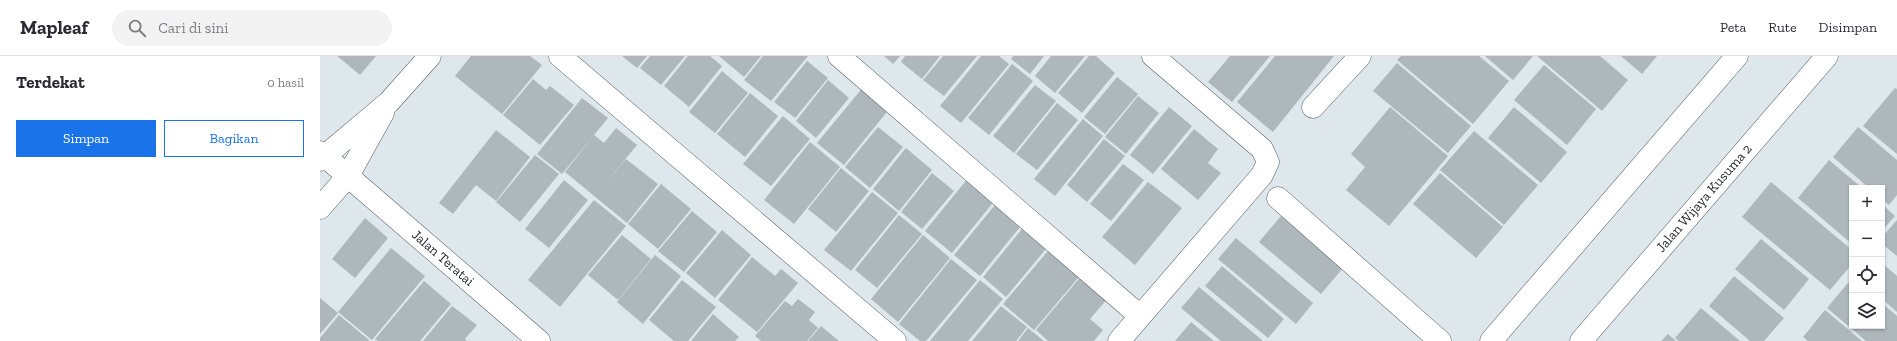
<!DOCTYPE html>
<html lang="id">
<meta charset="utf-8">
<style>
:root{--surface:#fff;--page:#f2f2f3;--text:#2b2b33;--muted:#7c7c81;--line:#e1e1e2;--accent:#1a73e8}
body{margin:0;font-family:"Zilla Slab",serif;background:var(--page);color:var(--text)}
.controls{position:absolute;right:12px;bottom:12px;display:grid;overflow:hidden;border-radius:0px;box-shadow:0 1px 3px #0004}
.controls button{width:36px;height:36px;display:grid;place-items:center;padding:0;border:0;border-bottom:1px solid var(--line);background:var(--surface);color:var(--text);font:20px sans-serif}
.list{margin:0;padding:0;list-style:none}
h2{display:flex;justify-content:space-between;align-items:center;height:52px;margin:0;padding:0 16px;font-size:17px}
h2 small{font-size:13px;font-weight:400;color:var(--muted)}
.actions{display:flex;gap:8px;padding:12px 16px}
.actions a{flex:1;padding:9px 0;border:1px solid var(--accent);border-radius:0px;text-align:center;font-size:14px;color:var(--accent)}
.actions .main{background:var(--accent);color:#fff}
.icon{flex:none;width:22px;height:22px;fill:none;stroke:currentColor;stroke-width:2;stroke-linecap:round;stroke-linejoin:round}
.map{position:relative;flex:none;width:1577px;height:285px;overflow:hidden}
header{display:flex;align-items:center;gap:24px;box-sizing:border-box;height:56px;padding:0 20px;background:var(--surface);border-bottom:1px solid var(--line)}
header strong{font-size:19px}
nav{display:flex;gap:22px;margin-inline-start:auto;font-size:14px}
.search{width:280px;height:36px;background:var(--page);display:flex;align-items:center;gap:10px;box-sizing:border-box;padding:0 14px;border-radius:22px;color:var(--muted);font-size:15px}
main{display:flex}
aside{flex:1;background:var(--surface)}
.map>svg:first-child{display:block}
</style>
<header>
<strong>Mapleaf</strong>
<div class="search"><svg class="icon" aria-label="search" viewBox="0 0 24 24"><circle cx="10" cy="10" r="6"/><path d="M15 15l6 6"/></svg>Cari di sini</div>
<nav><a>Peta</a><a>Rute</a><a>Disimpan</a></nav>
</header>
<main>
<aside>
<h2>Terdekat<small>0 hasil</small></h2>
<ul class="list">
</ul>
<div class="actions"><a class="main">Simpan</a><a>Bagikan</a></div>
</aside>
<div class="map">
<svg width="1577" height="285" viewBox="0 0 1577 285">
<rect width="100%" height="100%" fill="#dee7eb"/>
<!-- building -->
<path fill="#aeb7bb" d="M17,0H56L40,19Z
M151,0H210L222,9L182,58L135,20Z
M302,0H327L317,12Z
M330,0H365L341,29L320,12Z
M368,0H390L402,10L369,51L344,30Z
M399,0H441L424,21Z
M443,0H488L451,45L424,24Z
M564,0H580L573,8Z
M585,0H620L602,23L581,6Z
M623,0H657L624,40L603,24Z
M661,0H679L689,8L641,67L620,50Z
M693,0H724L710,18L691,3Z
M731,0H765L735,37L715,20Z
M769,0H776L795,17L762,57L738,37Z
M910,0H950L912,46L888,26Z
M955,0H1014L953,76L917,46Z
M1081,0H1159L1189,25L1153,68L1077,4Z
M1165,0H1213L1193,24Z
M1217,0H1280L1308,24L1282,55Z
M1301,0H1337L1322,18Z
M487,5L508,22L475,62L454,46Z
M1077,7L1151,70L1128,97L1053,35Z
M692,8L713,25L669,79L648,62Z
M1224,9L1276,53L1247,89L1194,44Z
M402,15L428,37L395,77L369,56Z
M797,21L818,38L785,78L764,61Z
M213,23L226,34L230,30L254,49L220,89L183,59Z
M508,24L529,42L496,82L476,65Z
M715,29L736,45L694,97L673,80Z
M544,30L570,52L524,109L497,87Z
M1575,32L1577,33V98L1543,70Z
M430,37L458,60L425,101L397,78Z
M818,40L839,57L806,98L785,81Z
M262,42L288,62L242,118L217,98Z
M737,47L758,64L717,114L696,98Z
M849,51L872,70L833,118L810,99Z
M1070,51L1128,100L1069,170L1026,134L1045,111L1031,98Z
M1194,51L1247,96L1221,127L1168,82Z
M463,60L490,83L451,130L423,108Z
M763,63L783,80L735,140L714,123Z
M558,71L583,91L550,132L525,111Z
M1538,71L1577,104V139L1569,149L1562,143V132H1549L1513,101Z
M296,72L317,89L280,134L306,103L338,128L307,167L245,116L274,79L284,87Z
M874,73L898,93L888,107L901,117L878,144L841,113Z
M176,74L210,101L176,145L156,129L133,158L119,147Z
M1154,75L1218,129L1184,169L1120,114Z
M784,83L805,100L767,146L747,129Z
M490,86L520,111L474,168L444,144Z
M586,92L612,114L579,155L553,133Z
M215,99L239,118L200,166L176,146Z
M1509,104L1542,132H1532V188L1478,142Z
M803,108L824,124L791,165L770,148Z
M521,112L549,135L516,176L488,153Z
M612,117L634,135L602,173L581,156Z
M1120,117L1183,171L1156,202L1093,148Z
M649,121L676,143L632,197L605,175Z
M244,124L268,144L229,192L205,173Z
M828,126L862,152L815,209L782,181Z
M1451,126L1532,194V208L1510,234L1422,161Z
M341,128L371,153L338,193L308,168Z
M552,136L578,157L531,215L504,194Z
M274,144L306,170L240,251L208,224Z
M679,144L705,165L660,220L634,199Z
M1562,148L1575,160L1562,175Z
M966,154L1028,206L1001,238L939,186Z
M372,155L397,176L364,216L338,195Z
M579,159L602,178L557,232L535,214Z
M45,162L68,182L35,222L12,203Z
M1577,164V200L1562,188V181Z
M706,168L730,188L686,241L663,221Z
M402,174L431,199L395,242L366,217Z
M302,179L331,203L298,244L268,219Z
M603,179L630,202L578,266L551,243Z
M916,182L993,247L976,268L898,203Z
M1441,183L1489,223L1464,254L1415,213Z
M733,189L764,215L714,274L683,248Z
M71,192L105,220L52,284L18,256Z
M335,199L361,220L323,268L297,246Z
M432,201L455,220L461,213L478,227L437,276L398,244Z
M631,203L657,224L606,285H600L579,268Z
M1562,207L1577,220V256L1562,243Z
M902,210L964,263L948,282L885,230Z
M763,218L789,241L770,263L783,274L774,285H728L716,274Z
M1414,220L1464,262L1444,285H1430L1389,250Z
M1532,222V270H1562V247L1577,260V285H1546L1507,252Z
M362,224L396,251L368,285H354L329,264Z
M660,224L683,243L648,285H610Z
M104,225L131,248L100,285H58L55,283Z
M879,231L943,285H901L861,252Z
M0,242L18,257L0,278Z
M478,243L495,256L489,264L498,272L487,285H441L435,280L465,245L472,250Z
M132,250L157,269L145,283L147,285H103Z
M681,250L707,271L696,285H652Z
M1381,252L1420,285H1359L1355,282Z
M1505,254L1542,285H1488L1483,281Z
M393,258L419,281L415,285H371Z
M19,259L49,284L48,285H0V282Z
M871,266L894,285H855Z
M501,270L519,285H488Z
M708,272L724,285H698Z
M1348,278L1356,285H1341Z"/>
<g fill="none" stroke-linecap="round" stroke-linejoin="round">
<defs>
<path id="minor" d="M240,0L575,285
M519,0L820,260
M993,51L1040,0
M0,104L69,46L110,0
M958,142L1120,285
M0,152L28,120L63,57
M799,285L942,119L948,106L942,93L833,0"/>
<path id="tertiary" d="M0,96L219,285
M1171,285L1417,0
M1261,285L1507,0"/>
</defs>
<!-- minor casing -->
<use href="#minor" stroke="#565e61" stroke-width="23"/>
<!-- tertiary casing -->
<use href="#tertiary" stroke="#565e61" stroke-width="23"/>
<!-- minor -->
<use href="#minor" stroke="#fff" stroke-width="22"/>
<!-- tertiary -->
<use href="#tertiary" stroke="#fff" stroke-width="22"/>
</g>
<g text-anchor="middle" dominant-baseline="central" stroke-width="3" stroke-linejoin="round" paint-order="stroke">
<!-- street labels -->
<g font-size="14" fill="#26292b" stroke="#fff">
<text transform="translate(1384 142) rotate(-49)">Jalan Wijaya Kusuma 2</text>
<text transform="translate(123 202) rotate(41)">Jalan Teratai</text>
</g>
</g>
</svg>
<div class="controls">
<button>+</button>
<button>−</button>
<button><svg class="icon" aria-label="locate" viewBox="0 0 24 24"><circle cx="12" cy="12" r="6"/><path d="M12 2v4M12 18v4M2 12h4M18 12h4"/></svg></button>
<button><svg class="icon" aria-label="layers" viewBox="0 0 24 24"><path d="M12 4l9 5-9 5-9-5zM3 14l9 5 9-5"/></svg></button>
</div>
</div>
</main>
